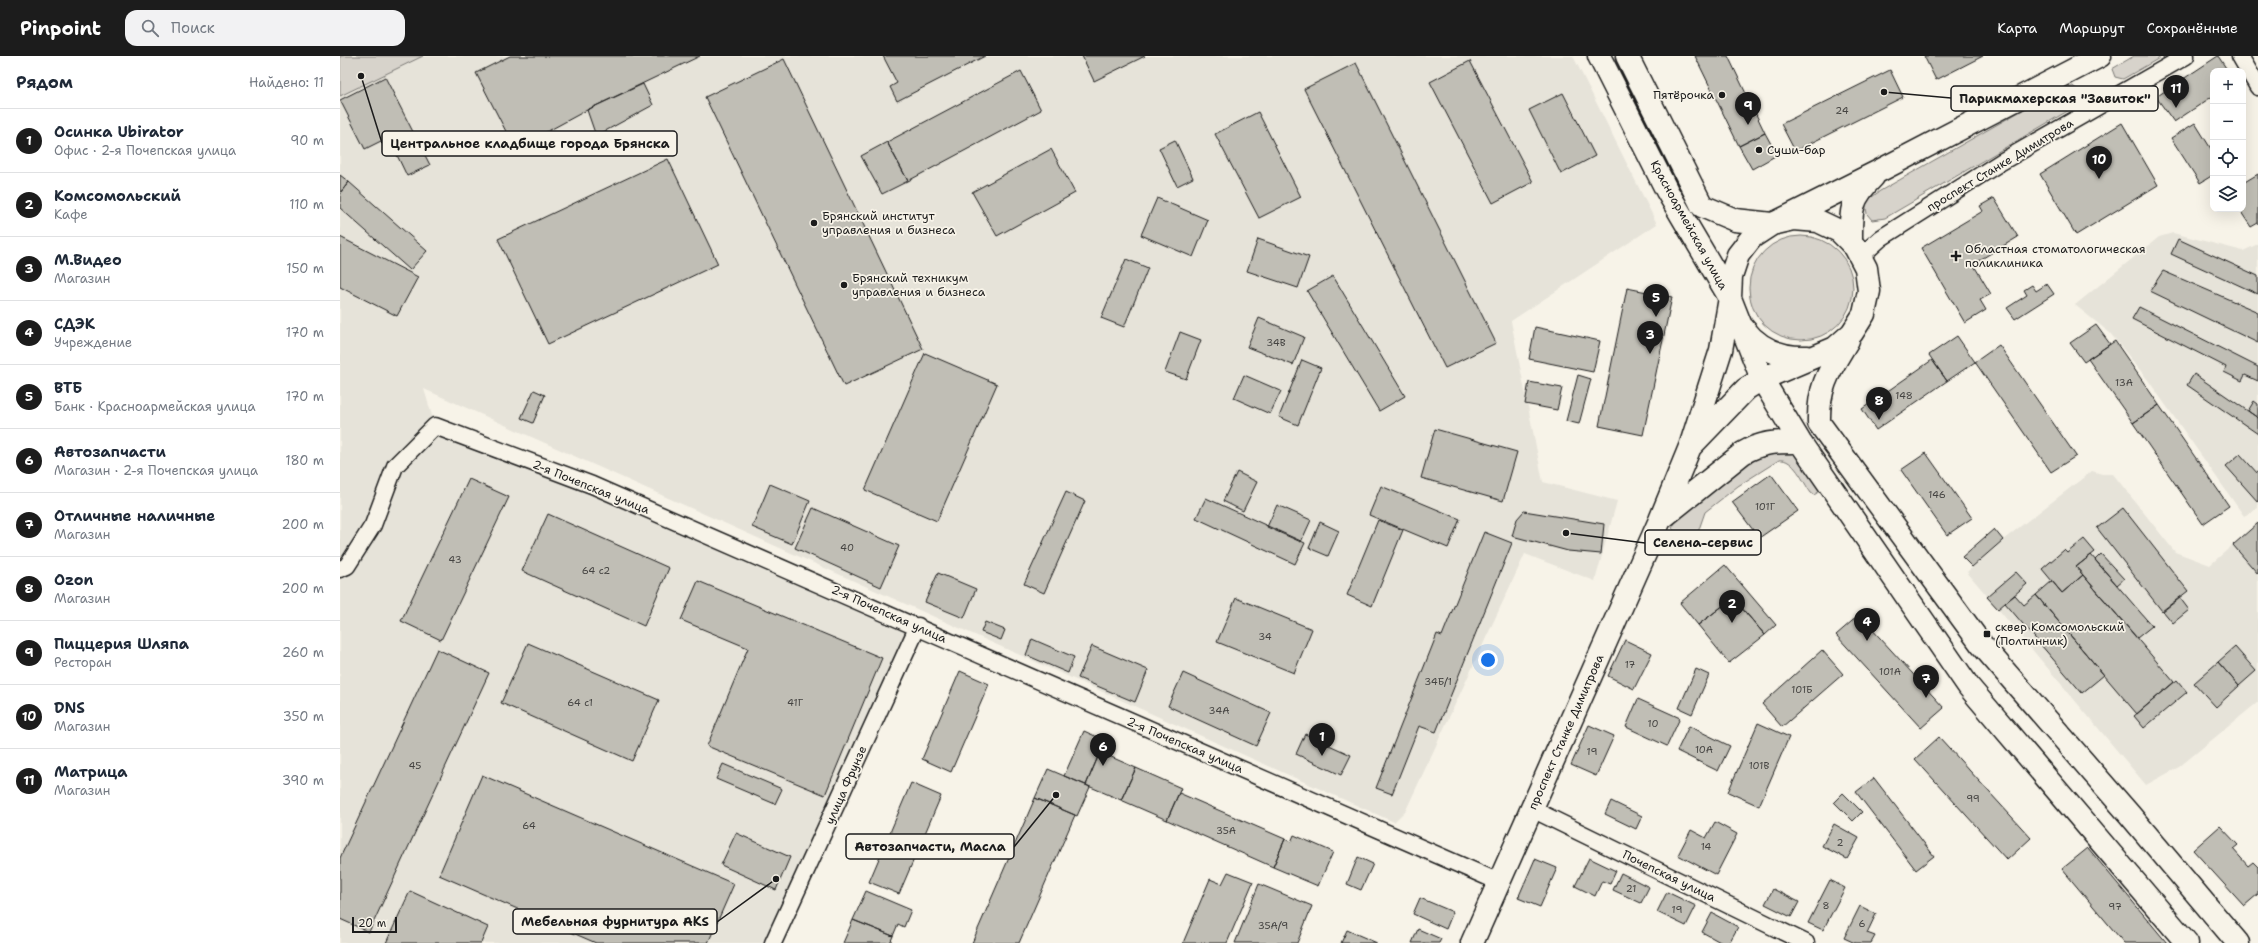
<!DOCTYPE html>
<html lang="ru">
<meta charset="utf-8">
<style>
:root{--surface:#fff;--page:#f2f2f3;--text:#1f2937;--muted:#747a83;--line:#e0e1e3;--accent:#1c1c1c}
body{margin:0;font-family:"Shantell Sans",sans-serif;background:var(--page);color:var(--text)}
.controls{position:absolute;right:12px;top:12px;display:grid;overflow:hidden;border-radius:8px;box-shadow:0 4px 16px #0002}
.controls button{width:36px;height:36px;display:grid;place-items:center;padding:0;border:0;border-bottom:1px solid var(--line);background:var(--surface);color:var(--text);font:20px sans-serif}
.scale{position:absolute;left:12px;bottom:10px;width:45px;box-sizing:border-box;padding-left:4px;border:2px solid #1c1c1c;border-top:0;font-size:11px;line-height:14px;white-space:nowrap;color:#1c1c1c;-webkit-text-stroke:3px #f7f3e8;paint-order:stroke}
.you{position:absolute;left:1148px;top:604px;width:14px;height:14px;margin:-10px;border:3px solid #fff;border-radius:50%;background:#1a73e8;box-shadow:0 0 0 6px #1a73e833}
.badge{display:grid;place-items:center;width:26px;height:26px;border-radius:50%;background:var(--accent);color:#fff;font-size:13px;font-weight:700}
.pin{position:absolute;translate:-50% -33px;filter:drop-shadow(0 1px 2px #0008)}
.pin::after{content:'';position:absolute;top:21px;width:14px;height:12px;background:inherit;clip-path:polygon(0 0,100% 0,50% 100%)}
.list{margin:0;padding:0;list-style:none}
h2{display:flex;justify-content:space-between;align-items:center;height:52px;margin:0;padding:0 16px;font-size:17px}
h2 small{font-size:13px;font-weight:400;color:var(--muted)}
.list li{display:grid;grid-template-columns:26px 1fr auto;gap:12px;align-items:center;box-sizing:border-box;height:64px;padding:0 16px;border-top:1px solid var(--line)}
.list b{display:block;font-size:15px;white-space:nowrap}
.list p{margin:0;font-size:13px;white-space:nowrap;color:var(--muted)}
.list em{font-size:13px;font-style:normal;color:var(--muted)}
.icon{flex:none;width:22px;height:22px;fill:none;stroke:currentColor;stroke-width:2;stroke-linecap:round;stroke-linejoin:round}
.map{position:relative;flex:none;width:1918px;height:887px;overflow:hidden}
header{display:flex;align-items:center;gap:24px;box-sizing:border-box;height:56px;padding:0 20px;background:var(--accent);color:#fff}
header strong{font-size:19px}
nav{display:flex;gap:22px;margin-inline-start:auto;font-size:14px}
.search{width:280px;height:36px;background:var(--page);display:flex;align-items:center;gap:10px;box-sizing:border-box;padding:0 14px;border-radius:12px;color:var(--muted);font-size:15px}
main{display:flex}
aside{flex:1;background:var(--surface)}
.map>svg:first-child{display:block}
</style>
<header>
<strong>Pinpoint</strong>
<div class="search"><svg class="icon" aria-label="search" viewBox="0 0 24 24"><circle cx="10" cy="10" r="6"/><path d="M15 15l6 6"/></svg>Поиск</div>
<nav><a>Карта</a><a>Маршрут</a><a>Сохранённые</a></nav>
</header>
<main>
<aside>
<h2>Рядом<small>Найдено: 11</small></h2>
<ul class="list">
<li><span class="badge">1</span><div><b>Осинка Ubirator</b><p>Офис · 2-я Почепская улица</p></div><em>90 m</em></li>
<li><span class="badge">2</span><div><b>Комсомольский</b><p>Кафе</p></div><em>110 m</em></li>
<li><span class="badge">3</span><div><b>М.Видео</b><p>Магазин</p></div><em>150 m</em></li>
<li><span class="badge">4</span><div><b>СДЭК</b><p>Учреждение</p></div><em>170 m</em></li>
<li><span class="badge">5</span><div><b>ВТБ</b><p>Банк · Красноармейская улица</p></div><em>170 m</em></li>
<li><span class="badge">6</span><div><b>Автозапчасти</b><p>Магазин · 2-я Почепская улица</p></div><em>180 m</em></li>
<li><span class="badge">7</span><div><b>Отличные наличные</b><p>Магазин</p></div><em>200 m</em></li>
<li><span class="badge">8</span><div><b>Ozon</b><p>Магазин</p></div><em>200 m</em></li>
<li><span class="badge">9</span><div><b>Пиццерия Шляпа</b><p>Ресторан</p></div><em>260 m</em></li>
<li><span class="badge">10</span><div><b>DNS</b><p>Магазин</p></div><em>350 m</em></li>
<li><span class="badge">11</span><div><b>Матрица</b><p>Магазин</p></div><em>390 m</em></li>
</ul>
</aside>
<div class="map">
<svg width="1918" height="887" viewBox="0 0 1918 887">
<rect width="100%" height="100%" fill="#f7f3e8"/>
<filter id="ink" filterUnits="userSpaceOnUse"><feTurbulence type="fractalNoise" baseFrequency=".025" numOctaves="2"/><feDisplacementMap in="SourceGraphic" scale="8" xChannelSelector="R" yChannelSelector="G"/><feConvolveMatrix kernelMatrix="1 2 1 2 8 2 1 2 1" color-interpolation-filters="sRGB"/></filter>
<g filter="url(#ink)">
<!-- built -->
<path fill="#e6e3d9" d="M83,0H1233L1317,168L1171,265L1203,426L1277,445L1255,525L1185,498L1066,754L1054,766L84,333L95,370L578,570L433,887H0V40Z
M1833,177L1903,195L1918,188V452L1904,460L1808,324L1770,277L1735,249L1819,181Z
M1752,415L1762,418H1773L1835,496L1870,509L1918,467V646L1839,711L1806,729L1627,516L1663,484Z"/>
<!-- green -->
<path fill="#d7d3cb" stroke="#7a7874" d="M0,0H83L0,40Z
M1794,0H1823L1783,23L1775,21L1772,13Z
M1733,30L1740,36L1742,45L1731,53L1545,162L1532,164L1527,158L1525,146L1540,135L1702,43Z
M1409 232a52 52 0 1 1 104 0a52 52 0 1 1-104 0Z
M1434,391L1462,398L1480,426V435L1474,439L1471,437C1463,426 1454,402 1439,404L1398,430L1365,456L1357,479L1352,482L1339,480L1332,472C1352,435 1398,411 1434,391Z"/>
<!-- building -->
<path fill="#c0beb5" stroke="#1c1c1c" d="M170,0H360L247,54L175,93L136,17Z
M543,0H645L557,45L550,31L557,27Z
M742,0H805L754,25Z
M1355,0H1388L1425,77L1399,90Z
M1584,0H1643L1596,24Z
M1878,0L1888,15H1873V40L1834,66L1816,41Z
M444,3L583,293L504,330L365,41Z
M1130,5L1193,126L1153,147L1090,26Z
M1016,7L1156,287L1105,312L964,33Z
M1550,14L1563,41L1455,95L1441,68Z
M681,15L701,54L568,125L547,86Z
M45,21L90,109L67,120L55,95L47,98L41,85L25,93L0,44Z
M303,28L313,49L256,80L247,54Z
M1223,37L1255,100L1221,118L1189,54Z
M918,56L961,141L919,162L875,78Z
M1782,67L1818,129L1736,179L1700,118Z
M1855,67L1873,96V119L1860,127L1831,82Z
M1425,77L1437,99L1412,113L1399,90Z
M835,84L853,122L837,130L819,92Z
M547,86L568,125L542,138L521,100Z
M711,93L735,137L657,180L632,136Z
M328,103L378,208L208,288L158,183Z
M1918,118V167L1911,171L1899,153H1903V127Z
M0,119L9,126L0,137Z
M9,126L87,195L70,214L0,152V137Z
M817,142L868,164L853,201L801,179Z
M1654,142L1678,181L1633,208L1651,238L1640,244L1646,254L1625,267L1581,192L1643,155L1640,150Z
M0,181L78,221L57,260L0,231Z
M918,183L969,201L958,232L907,215Z
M1838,183L1918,220V238L1831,198Z
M786,203L808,212L784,271L761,262Z
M1823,215L1918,256V287L1810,235Z
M993,220L1065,340L1039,355L967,235Z
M1707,228L1714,238L1675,263L1667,252L1687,239L1684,234L1692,229L1696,235Z
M1287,232L1332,241L1303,379L1259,370Z
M1799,251L1918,311V325L1905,319L1902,325L1884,316L1886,311L1792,263Z
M919,262L964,281L953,309L907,291Z
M1756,269L1770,288L1744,306L1730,287Z
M1195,271L1260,285L1253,316L1189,303Z
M840,276L861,284L846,323L825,316Z
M1617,280L1635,306L1607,325L1589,299Z
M1775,285L1819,349L1793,367L1748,303Z
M1659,289L1736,400L1711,416L1635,306Z
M585,297L657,328L597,465L525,434Z
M962,304L981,312L958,369L939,361Z
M1592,304L1607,325L1536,374L1522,353Z
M1854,318L1918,362V378L1847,329Z
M904,319L941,335L930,358L894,342Z
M1238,319L1251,323L1239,368L1226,365Z
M1189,326L1222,332L1217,354L1185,348Z
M194,334L205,339L193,367L181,362Z
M1914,345L1918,348V362L1908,355Z
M1819,349L1889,450L1863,468L1793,367Z
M1095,373L1177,396L1163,445L1081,422Z
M1586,397L1632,462L1607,479L1561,414Z
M1900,398L1918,418V446L1886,410Z
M897,416L917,426L903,455L883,445Z
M1431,418L1458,455L1419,482L1392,446Z
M129,423L169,441L101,584L61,565Z
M430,428L470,445L452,488L412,471Z
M1041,430L1120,463L1108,492L1029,459Z
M726,436L745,445L704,537L684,528Z
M866,442L965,487L955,508L856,462Z
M937,449L971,464L961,486L927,471Z
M473,452L559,490L541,531L455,492Z
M1783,452L1848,535L1822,555L1757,472Z
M1184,455L1264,468L1261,498L1228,495L1172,480L1177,463Z
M208,458L329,512L304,570L182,515Z
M1038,464L1063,474L1032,550L1007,539Z
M980,466L999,475L988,500L969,492Z
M1918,467V518L1893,489Z
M1654,473L1663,484L1632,511L1622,501Z
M1144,476L1172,487L1096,676L1079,670L1052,738L1036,732L1097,578L1102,580Z
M1744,483L1755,496L1736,511L1743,519L1722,537L1702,513L1724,494L1727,497Z
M1761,498L1784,523L1777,529L1755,504Z
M1751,499L1812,570L1797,582L1736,511Z
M1385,509L1436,569L1425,579L1393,542L1358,569L1340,547Z
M1676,516L1687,528L1658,553L1647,541Z
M598,517L636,533L624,562L585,546Z
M1743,519L1834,626L1797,658L1696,539L1712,525L1722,537Z
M358,525L542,602L485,739L367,690L408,592L341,564Z
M1675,539L1684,549L1696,539L1764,619L1742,637L1665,547Z
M896,542L972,573L954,617L877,586Z
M1393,542L1425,579L1389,607L1358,569Z
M1840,542L1849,554L1833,567L1823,555Z
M1519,559L1604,652L1581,672L1496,579Z
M645,566L665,574L661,584L641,576Z
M692,583L734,601L728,617L686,599Z
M1285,584L1312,597L1294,633L1268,620Z
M188,587L319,644L292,705L161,647Z
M752,590L808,614L795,646L738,622Z
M1895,591L1916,615L1899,630L1878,606Z
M97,593L149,617L29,876L0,863V802Z
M1482,594L1503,618L1442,671L1422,648Z
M1878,606L1899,630L1876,651L1854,627Z
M1356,613L1369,619L1352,658L1339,652Z
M620,615L649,628L611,716L582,703Z
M843,617L931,657L916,690L828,650Z
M1837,624L1847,636L1804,672L1794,660Z
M1298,643L1340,662L1327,690L1286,671Z
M1418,667L1449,681L1419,750L1388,736Z
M1249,669L1274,680L1256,720L1231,709Z
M1349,670L1390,690L1378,715L1337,695Z
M744,675L773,688L768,700L760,696L746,729L724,720Z
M965,678L1011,699L1001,719L956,698Z
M1599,681L1691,782L1667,804L1575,703Z
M760,696L796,712L781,744L746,729Z
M383,708L442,733L435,748L376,723Z
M796,712L841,732L827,764L781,744Z
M708,713L750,731L737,760L695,742Z
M142,719L394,828L368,887H256L99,819Z
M1534,722L1594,800L1576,814L1516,736Z
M571,727L601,740L559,838L529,826Z
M839,737L945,783L933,811L827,764Z
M1503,737L1522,756L1513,765L1494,746Z
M695,742L735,759L679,887H632Z
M1271,745L1302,760L1296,773L1265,758Z
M1375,766L1397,778L1376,819L1338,799L1351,774L1366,782Z
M1494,768L1519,782L1507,803L1482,790Z
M1880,770L1898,789L1893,793L1908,810L1913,806L1918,811V838L1904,850L1853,794Z
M396,777L450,801L436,834L381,809Z
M954,779L993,796L978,830L933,811L945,783L951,786Z
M1748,792L1827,887H1784L1722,813Z
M1018,801L1033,808L1021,834L1007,828Z
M1249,802L1276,815L1270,828L1262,825L1255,840L1235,830Z
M1195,803L1217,812L1200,851L1178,842Z
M888,816L913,826L887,887H843L870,823L882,828Z
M1281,817L1309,831L1301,847L1273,834Z
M1490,824L1505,832L1483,874L1468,867Z
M919,828L972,850L957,887H895Z
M1433,833L1459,846L1451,861L1425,848Z
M70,835L148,871L141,887H46Z
M526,835L571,854L564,871L558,868L553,880L513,864Z
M1327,836L1356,850L1346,870L1317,856Z
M1080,842L1113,856L1106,873L1073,858Z
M1520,850L1536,858L1527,877L1535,880L1531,887H1515L1504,882Z
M1372,857L1398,871L1389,887H1382L1362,876Z
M513,864L553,880L550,887H503Z
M1078,873L1101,883L1099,887H1072Z
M1007,874L1037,887H1001Z"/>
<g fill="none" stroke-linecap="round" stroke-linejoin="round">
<defs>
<path id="street" d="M1900,0L1918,31
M1520,201L1541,182L1661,106L1846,0
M0,513L7,510L33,469L55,410L95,370L252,429L1159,826
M1192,753L1466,887
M433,887L578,570"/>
<path id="secondary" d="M1437,166L1539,115L1760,0
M1511,187C1511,155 1509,145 1533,121"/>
<path id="primary" d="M1287,0L1362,150L1395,164L1432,168
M1404,273C1420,294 1443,302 1468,301
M1508,284C1490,314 1478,329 1479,367L1641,588L1789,758L1898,887
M1350,391L1406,333L1422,323L1495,292L1512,277L1524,258L1529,235L1526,212L1515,191L1499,175L1478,165L1454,163L1432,168L1412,181L1398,199L1391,220L1390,242L1422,323L1460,386L1629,631L1847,887
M1322,462L1403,397C1423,385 1437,386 1460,386
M1132,887L1320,464L1350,391L1381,294L1390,242L1327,135L1259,0"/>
</defs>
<!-- street casing -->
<use href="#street" stroke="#1c1c1c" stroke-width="19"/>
<!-- secondary casing -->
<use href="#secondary" stroke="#1c1c1c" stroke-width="25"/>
<!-- primary casing -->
<use href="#primary" stroke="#1c1c1c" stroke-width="25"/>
<!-- street -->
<use href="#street" stroke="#f7f3e8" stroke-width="16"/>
<!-- secondary -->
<use href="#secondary" stroke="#f7f3e8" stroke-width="22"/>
<!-- primary -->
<use href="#primary" stroke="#f7f3e8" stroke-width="22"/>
</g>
</g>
<!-- markers -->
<g fill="#1c1c1c" stroke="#f7f3e8" stroke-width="1.5">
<circle cx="1382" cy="39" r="4"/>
<circle cx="1419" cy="94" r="4"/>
<circle cx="474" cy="167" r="4"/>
<path d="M1614 194h4v4h4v4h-4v4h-4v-4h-4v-4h4z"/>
<circle cx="504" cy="229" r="4"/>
<rect x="1643" y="574" width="8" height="8" rx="2"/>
</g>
<g text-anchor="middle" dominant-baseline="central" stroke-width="3.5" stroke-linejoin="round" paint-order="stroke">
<!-- number labels -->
<g font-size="10" fill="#454442">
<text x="1502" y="54">24</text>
<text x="936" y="286">34В</text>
<text x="1784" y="326">13А</text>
<text x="1564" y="339">148</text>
<text x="1597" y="438">146</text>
<text x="1425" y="450">101Г</text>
<text x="507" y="491">40</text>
<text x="115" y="503">43</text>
<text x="256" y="514">64 с2</text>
<text x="925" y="580">34</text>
<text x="1290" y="608">17</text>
<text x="1550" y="615">101А</text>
<text x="1098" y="625">34Б/1</text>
<text x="1462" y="633">101Б</text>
<text x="240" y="646">64 с1</text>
<text x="455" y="646">41Г</text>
<text x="879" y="654">34А</text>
<text x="1313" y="667">10</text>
<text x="1364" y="693">10А</text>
<text x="1252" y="695">19</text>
<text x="75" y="709">45</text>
<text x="1419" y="709">101В</text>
<text x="1633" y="742">99</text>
<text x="189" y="769">64</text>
<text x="886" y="774">35А</text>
<text x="1500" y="786">2</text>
<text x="1366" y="790">14</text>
<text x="1291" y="832">21</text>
<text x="1486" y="849">8</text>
<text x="1775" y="850">97</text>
<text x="1337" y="853">19</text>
<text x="1522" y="867">6</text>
<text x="933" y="869">35А/9</text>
</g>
<!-- poi labels -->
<g font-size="12" fill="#1c1c1c" stroke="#f7f3e8" text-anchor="start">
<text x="1374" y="39" text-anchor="end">Пятёрочка</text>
<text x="1427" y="94">Суши-бар</text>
<text x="482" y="160">Брянский институт<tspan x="482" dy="14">управления и бизнеса</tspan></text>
<text x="1625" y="193">Областная стоматологическая<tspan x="1625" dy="14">поликлиника</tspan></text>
<text x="512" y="222">Брянский техникум<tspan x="512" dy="14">управления и бизнеса</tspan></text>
<text x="1655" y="571">сквер Комсомольский<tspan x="1655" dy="14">(Полтинник)</tspan></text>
</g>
<!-- street labels -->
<g font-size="12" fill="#1c1c1c" stroke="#f7f3e8">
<text transform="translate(1660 109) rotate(-31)">проспект Станке Димитрова</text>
<text transform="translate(1349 169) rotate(61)">Красноармейская улица</text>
<text transform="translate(251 431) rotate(22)">2-я Почепская улица</text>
<text transform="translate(549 558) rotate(24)">2-я Почепская улица</text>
<text transform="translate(1226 676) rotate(-66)">проспект Станке Димитрова</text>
<text transform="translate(845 689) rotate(23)">2-я Почепская улица</text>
<text transform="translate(506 729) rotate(-66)">улица Фрунзе</text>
<text transform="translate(1329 820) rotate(26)">Почепская улица</text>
</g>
</g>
<!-- callouts -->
<path fill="none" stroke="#1c1c1c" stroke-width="1.5" d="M1544 36L1611 42M21 20L42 87M1226 477L1305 487M716 739L674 791M436 823L377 866"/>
<g fill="#1c1c1c" stroke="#f7f3e8" stroke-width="1.5">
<circle cx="1544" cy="36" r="4"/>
<circle cx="21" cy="20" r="4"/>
<circle cx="1226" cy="477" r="4"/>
<circle cx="716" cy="739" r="4"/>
<circle cx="436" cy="823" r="4"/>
</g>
<g fill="#f7f3e8" stroke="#1c1c1c" stroke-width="1.5">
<rect x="1611" y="30" width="207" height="25" rx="4"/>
<rect x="42" y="75" width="295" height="25" rx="4"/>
<rect x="1305" y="474" width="116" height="25" rx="4"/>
<rect x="506" y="778" width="168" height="25" rx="4"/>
<rect x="173" y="853" width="204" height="25" rx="4"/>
</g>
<g font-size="13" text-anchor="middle" font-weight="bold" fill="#1c1c1c">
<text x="1715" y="47">Парикмахерская "Завиток"</text>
<text x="190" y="92">Центральное кладбище города Брянска</text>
<text x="1363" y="491">Селена-сервис</text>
<text x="590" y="795">Автозапчасти, Масла</text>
<text x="275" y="870">Мебельная фурнитура AKS</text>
</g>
</svg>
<div class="controls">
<button>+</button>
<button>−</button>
<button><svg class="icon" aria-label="locate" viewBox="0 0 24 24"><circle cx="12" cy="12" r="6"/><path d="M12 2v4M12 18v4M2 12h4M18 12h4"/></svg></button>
<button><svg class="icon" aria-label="layers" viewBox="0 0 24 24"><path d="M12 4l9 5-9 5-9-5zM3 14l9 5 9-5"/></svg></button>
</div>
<div class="scale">20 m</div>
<div class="you"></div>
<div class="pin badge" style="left:982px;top:700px">1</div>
<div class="pin badge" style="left:1392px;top:567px">2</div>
<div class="pin badge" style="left:1310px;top:298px">3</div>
<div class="pin badge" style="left:1527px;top:585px">4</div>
<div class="pin badge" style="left:1316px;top:261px">5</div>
<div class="pin badge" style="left:763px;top:710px">6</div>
<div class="pin badge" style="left:1586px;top:642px">7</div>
<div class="pin badge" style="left:1539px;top:364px">8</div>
<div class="pin badge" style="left:1408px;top:69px">9</div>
<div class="pin badge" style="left:1759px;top:123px">10</div>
<div class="pin badge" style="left:1836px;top:52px">11</div>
</div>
</main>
